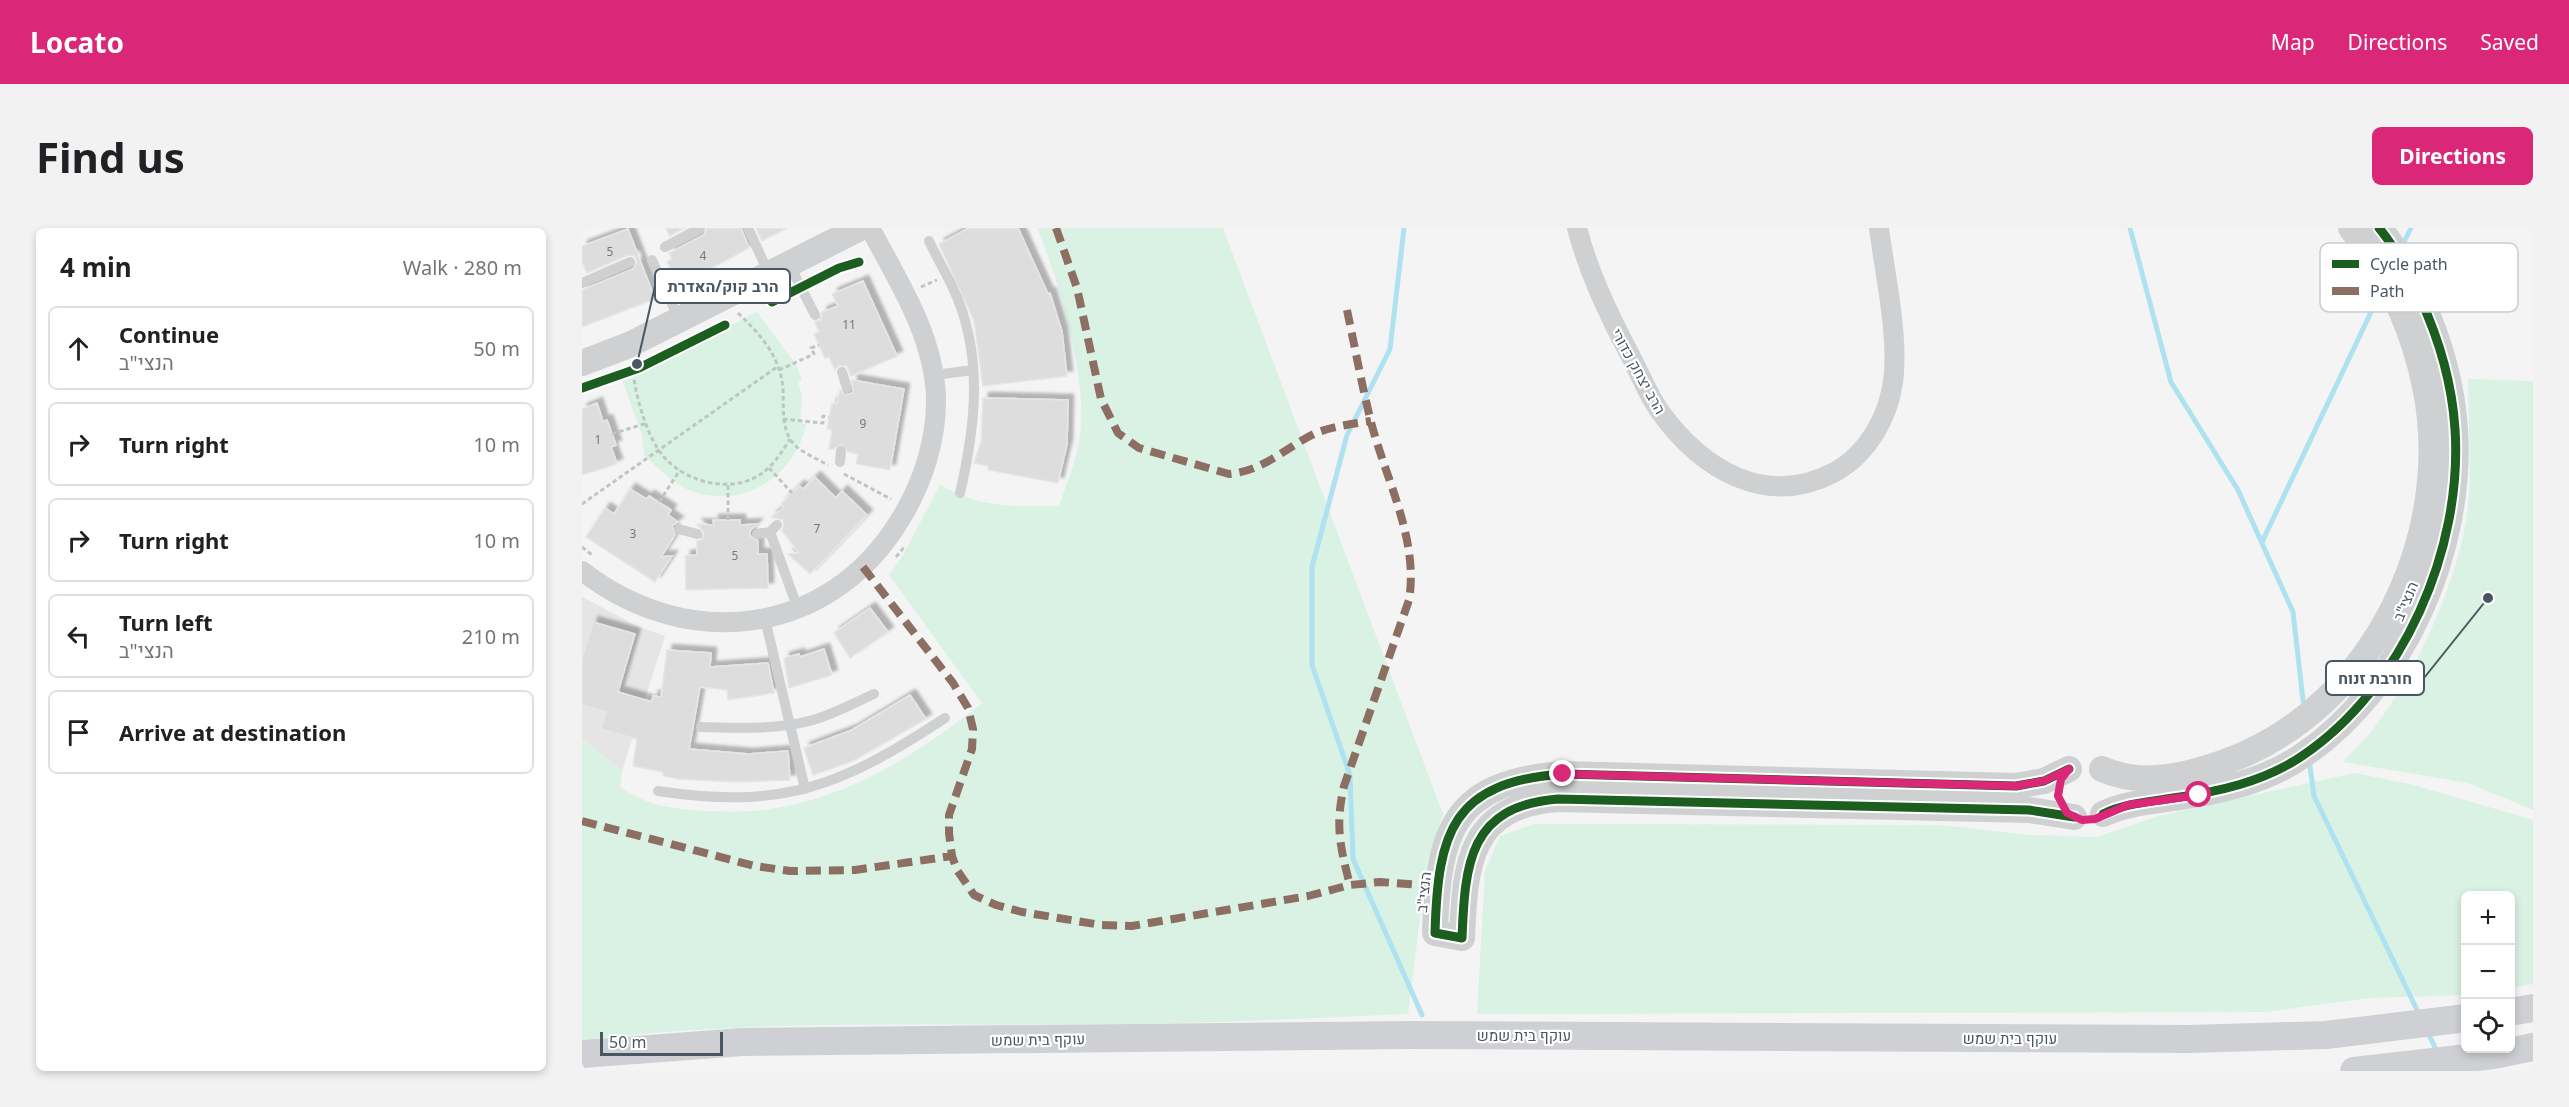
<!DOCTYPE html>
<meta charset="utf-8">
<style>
:root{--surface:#fff;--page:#f2f2f2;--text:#202124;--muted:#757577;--line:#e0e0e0;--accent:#db2777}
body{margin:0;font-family:"Noto Sans",Heebo,sans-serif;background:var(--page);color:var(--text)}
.controls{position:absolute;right:18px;bottom:18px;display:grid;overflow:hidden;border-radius:9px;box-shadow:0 3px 9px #0003}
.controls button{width:54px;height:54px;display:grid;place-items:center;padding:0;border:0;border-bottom:2px solid var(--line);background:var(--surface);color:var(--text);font:30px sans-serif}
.scale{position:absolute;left:18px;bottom:15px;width:123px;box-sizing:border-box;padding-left:6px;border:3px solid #4a5661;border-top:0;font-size:16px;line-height:21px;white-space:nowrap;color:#4a5661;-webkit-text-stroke:4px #fff;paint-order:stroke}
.stop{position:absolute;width:18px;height:18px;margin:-14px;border:4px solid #db2777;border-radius:50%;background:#fff}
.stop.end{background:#db2777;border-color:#fff;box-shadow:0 2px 6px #0008}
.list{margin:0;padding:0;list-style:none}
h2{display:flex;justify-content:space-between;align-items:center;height:78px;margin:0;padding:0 24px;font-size:26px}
h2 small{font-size:20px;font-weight:400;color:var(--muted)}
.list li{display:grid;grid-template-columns:39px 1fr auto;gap:18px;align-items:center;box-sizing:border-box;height:84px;margin:0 12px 12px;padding:0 12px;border:2px solid var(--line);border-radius:9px}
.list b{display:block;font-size:22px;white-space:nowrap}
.list p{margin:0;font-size:20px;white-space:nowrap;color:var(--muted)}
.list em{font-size:20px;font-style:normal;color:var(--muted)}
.icon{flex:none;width:33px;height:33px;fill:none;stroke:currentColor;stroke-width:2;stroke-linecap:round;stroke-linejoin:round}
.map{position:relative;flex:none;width:1951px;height:843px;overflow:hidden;border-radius:9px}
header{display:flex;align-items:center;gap:36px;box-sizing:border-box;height:84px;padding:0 30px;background:var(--accent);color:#fff}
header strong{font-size:28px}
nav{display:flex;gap:33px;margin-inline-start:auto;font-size:21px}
.intro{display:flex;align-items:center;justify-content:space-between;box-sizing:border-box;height:144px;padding:0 36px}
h1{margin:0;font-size:42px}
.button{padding:15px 27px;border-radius:9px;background:var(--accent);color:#fff;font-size:21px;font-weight:700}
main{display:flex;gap:36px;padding:0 36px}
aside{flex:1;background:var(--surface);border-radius:9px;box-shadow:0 3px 9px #0003}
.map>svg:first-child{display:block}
</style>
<header>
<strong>Locato</strong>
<nav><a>Map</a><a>Directions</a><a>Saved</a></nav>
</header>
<div class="intro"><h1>Find us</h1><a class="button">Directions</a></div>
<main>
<aside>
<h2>4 min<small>Walk · 280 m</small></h2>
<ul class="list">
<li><svg class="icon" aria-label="ahead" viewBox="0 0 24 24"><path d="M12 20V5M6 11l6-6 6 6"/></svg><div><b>Continue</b><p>הנצי&quot;ב</p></div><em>50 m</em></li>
<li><svg class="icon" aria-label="right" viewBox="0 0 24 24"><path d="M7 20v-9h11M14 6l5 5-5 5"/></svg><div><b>Turn right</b></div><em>10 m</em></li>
<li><svg class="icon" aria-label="right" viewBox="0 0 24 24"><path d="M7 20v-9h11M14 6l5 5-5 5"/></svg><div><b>Turn right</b></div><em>10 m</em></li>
<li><svg class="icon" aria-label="left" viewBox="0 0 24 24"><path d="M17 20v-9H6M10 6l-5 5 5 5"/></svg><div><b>Turn left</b><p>הנצי&quot;ב</p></div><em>210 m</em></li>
<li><svg class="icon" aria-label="arrive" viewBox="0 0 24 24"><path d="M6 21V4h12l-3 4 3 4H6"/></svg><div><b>Arrive at destination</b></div></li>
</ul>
</aside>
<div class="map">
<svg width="1951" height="843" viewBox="0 0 1951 843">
<defs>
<filter id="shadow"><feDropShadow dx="5.5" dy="-5.5" stdDeviation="1.5" flood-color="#0004"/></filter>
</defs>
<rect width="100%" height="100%" fill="#f4f4f4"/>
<!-- education -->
<path fill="#e6e5e6" d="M0,369L57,399L83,408L40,543L0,511Z"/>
<!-- green -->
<path fill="#d9f2e3" d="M455,0H641L861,586L845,634L826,786C731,790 635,795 540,796C360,799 180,790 0,812V511L40,543L38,559C65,578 91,581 124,583C233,591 318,540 400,475L307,347L320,329L358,257C401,281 430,278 477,278C485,255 495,231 498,207C506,151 477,52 455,0Z
M175,84L215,138L220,152L216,154L220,167L218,195L224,196C214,248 161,282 109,263C92,256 76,240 62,227L60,207L40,152Z
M1886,151L1951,153V582L1886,555L1761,534C1771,522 1783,512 1792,500C1834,447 1879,346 1886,279C1890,237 1886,193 1886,151Z
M1773,545L1832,557L1951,592V756L1929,760L1928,668H1884L1883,767L1787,770L1684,784L895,786L903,643L918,608L952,596L1359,597L1447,607L1515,609L1576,588Z"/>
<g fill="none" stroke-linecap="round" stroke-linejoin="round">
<!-- stream -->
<path stroke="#aee2f0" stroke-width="5" d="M822,0L808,121L765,207L730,339V437L768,547L771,631L840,787
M1548,0L1589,154L1656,262L1711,384L1722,481
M1819,20L1829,0
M1680,314L1800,61
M1727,531L1732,568L1837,786
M1845,802L1855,824"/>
</g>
<!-- building -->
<path fill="#ddddde" stroke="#e5e6e7" stroke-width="1.5" filter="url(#shadow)" d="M84,0H102L88,8Z
M125,0H159L167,20L98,57L85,34L90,31L87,25L122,7Z
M174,0H205L180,13Z
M387,0H436L466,66L468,65L480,104L485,148L401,158L392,93L357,16Z
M46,1L73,71L0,99V62L51,41L55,34L53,28L46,27L5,45L0,34V18Z
M281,53L315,128L269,148L265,138L257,137L253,142L247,129L243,130L232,106L237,104L233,94L239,92L240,84L256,78L250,66Z
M270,152L322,161L308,242L274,236L276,226L266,224L260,216L252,221H247L250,202L245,201L250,175L255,176L258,162L263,167L271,165Z
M401,170L486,172L485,216L476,255L406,242V238L392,235L399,214Z
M15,175L21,194L25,192L34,217L29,219L35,236L0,247V181Z
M233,249L254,270L260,263L285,287L228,346L206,326L217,325L200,303L202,298L201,292L189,289L202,280L199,276L217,258L221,261Z
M48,261L64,271L67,268L89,282L86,287L96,294L90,298L93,307L79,329L90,328L73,354L4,309L23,280L32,286Z
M131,292H158V297L175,296L168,303V308L176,313V326H185L186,360L104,362L103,328L115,327V313L121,311L122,305L115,296L132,297Z
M288,380L306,404L268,430L252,405Z
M11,394L53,406L36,464L70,474L71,468L79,469L85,422L129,425L128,439L186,435L192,465L146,472L145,462L118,459L107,521L166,526L206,523L208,552L155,554L96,551L81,548V544L51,538L55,511L19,501L24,484L0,477V431Z
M242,421L250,447L207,460L202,430L217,426L218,429Z
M328,467L344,491L271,533L231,547L222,520L270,502Z"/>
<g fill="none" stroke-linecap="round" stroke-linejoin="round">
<!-- path -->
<path stroke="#bcc7c4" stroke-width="3" stroke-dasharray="4.5 3" stroke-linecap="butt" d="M0,1L3,0
M339,59L355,52
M156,85C178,106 198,128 201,160C202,177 199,195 208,211C215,223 234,230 246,237
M50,137C53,164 61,197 76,221C94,250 139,265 170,251C188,243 198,227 208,211
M197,142L232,126L229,120L237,117
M201,191L241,195V188L247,189
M30,206L65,195
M187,240L210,265
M262,246L309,271
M77,274L98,242
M0,276L195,139
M146,292V256
M0,319L10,327
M314,329L323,318"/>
<!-- service -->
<path stroke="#ced0d2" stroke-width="10" d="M166,0L187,46
M347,13C354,28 363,43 370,58C402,124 394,196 378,265
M83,19L118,0
M70,32L97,91
M207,36L233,87
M0,55L48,34
M260,144L265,160
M352,147L391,142
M258,234L259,223
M97,301L115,306
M188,304L216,381
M175,306L188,304L195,297
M183,391L223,561
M119,499C157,500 194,502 231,492C252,486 272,475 292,466
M76,563C202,582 259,558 363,490"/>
<!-- minor -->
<path stroke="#ced0d2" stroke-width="20" d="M995,0C1007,46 1027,87 1049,129C1059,148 1067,169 1079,185C1120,241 1183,280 1251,245C1287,226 1309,185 1312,145C1315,98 1303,47 1297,0
M0,343C105,425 247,409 318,292C341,255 355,211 354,168C351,106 316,53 288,0"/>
<!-- tertiary -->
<path stroke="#ced0d2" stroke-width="26" d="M0,135L47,117L278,0
M1487,541L1462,553L1434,558L981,546C870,554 856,604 853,705L880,710C883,635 887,578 976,571L1447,582L1492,589
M1520,541C1559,559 1605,548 1643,534C1791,481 1874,308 1843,158C1831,100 1806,46 1769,0
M1521,586C1544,575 1567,574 1591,570C1635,564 1682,554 1720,528C1821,460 1881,321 1873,201C1870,155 1857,111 1838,70C1827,46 1814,20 1797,0"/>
<!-- secondary -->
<path stroke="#ced0d4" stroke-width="28" d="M1928,784L1951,780
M0,826L160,814L829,807L1608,811L1744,807L1884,790
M1772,843L1912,827L1951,819"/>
<!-- quiet -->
<path stroke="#8d6e63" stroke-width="8" stroke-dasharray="15 8" stroke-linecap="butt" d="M474,0L495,60L519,171L536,205L557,220L647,246C682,243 704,219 734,205C752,198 770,196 789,193
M765,82C773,120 780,158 789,194C804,252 837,312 827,372L762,558C753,597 758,619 768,657
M281,339L371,455L386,480L391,501L390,521L367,587V605L370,628L375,642L392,667L414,677L440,684L519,697L550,698L726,668L768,657L798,654L856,658
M0,593L173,638L208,643L273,642L370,628"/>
<defs>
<path id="cycleway" d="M190,74L257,40L277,34
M0,160L57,140L143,97
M1487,541L1462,553L1434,558L981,546C870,554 856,604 853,705L880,710C883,635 887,578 976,571L1447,582L1492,589
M1521,586C1544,575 1567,574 1591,570C1635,564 1682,554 1720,528C1821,460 1881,321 1873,201C1870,155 1857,111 1838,70C1827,46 1814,20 1797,0"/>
</defs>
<!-- cycleway casing -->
<use href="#cycleway" stroke="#fff" stroke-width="13"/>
<!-- cycleway -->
<use href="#cycleway" stroke="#1b5e20" stroke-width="9"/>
</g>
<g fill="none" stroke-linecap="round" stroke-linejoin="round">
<!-- route -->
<path stroke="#db2777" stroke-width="8" d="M981,546L1434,558L1462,553L1487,541L1479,551L1476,568L1485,585L1500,592L1513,591L1546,577L1617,567"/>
</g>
<g text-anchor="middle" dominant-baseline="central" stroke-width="4.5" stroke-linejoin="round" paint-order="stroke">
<!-- number labels -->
<g font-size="12" fill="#707881">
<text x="28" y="23">5</text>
<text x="121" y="27">4</text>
<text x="267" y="96">11</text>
<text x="281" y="195">9</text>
<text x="16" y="211">1</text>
<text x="235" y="300">7</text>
<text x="51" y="305">3</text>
<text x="153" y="327">5</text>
</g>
<!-- street labels -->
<g font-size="15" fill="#4a5661" stroke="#fff">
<text transform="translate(1057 143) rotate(61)">הרב יצחק כדורי</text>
<text transform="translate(1823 373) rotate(-67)">הנצי"ב</text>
<text transform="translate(841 664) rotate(-84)">הנצי"ב</text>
<text x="942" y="807">עוקף בית שמש</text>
<text x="1428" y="810">עוקף בית שמש</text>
<text transform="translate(456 811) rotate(-1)">עוקף בית שמש</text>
</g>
</g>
<!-- legend -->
<rect x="1738" y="15" width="198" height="69" rx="9" fill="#fff" stroke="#c9ccd0" stroke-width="1.5"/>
<rect x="1750" y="32" width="27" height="8" fill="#1b5e20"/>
<rect x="1750" y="59" width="27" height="8" fill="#8d6e63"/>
<g font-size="16" fill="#4a5661">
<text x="1788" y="42">Cycle path</text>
<text x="1788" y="69">Path</text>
</g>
<!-- callouts -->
<path fill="none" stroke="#4a5661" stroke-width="2" d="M55 136L73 58M1906 370L1842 450"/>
<g fill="#4a5661" stroke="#fff" stroke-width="2">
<circle cx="55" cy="136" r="6"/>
<circle cx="1906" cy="370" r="6"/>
</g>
<g fill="#fff" stroke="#4a5661" stroke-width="2">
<rect x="73" y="41" width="135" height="34" rx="6"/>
<rect x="1744" y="433" width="98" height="34" rx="6"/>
</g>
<g font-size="16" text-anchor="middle" font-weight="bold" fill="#4a5661">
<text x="141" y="64">הרב קוק/האדרת</text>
<text x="1793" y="456">חורבת זנוח</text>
</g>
</svg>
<div class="controls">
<button>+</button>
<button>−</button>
<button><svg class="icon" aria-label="locate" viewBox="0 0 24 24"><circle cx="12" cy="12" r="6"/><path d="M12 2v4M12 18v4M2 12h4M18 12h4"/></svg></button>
</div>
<div class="scale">50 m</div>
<div class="stop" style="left:1617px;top:567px"></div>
<div class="stop end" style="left:981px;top:546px"></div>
</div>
</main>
